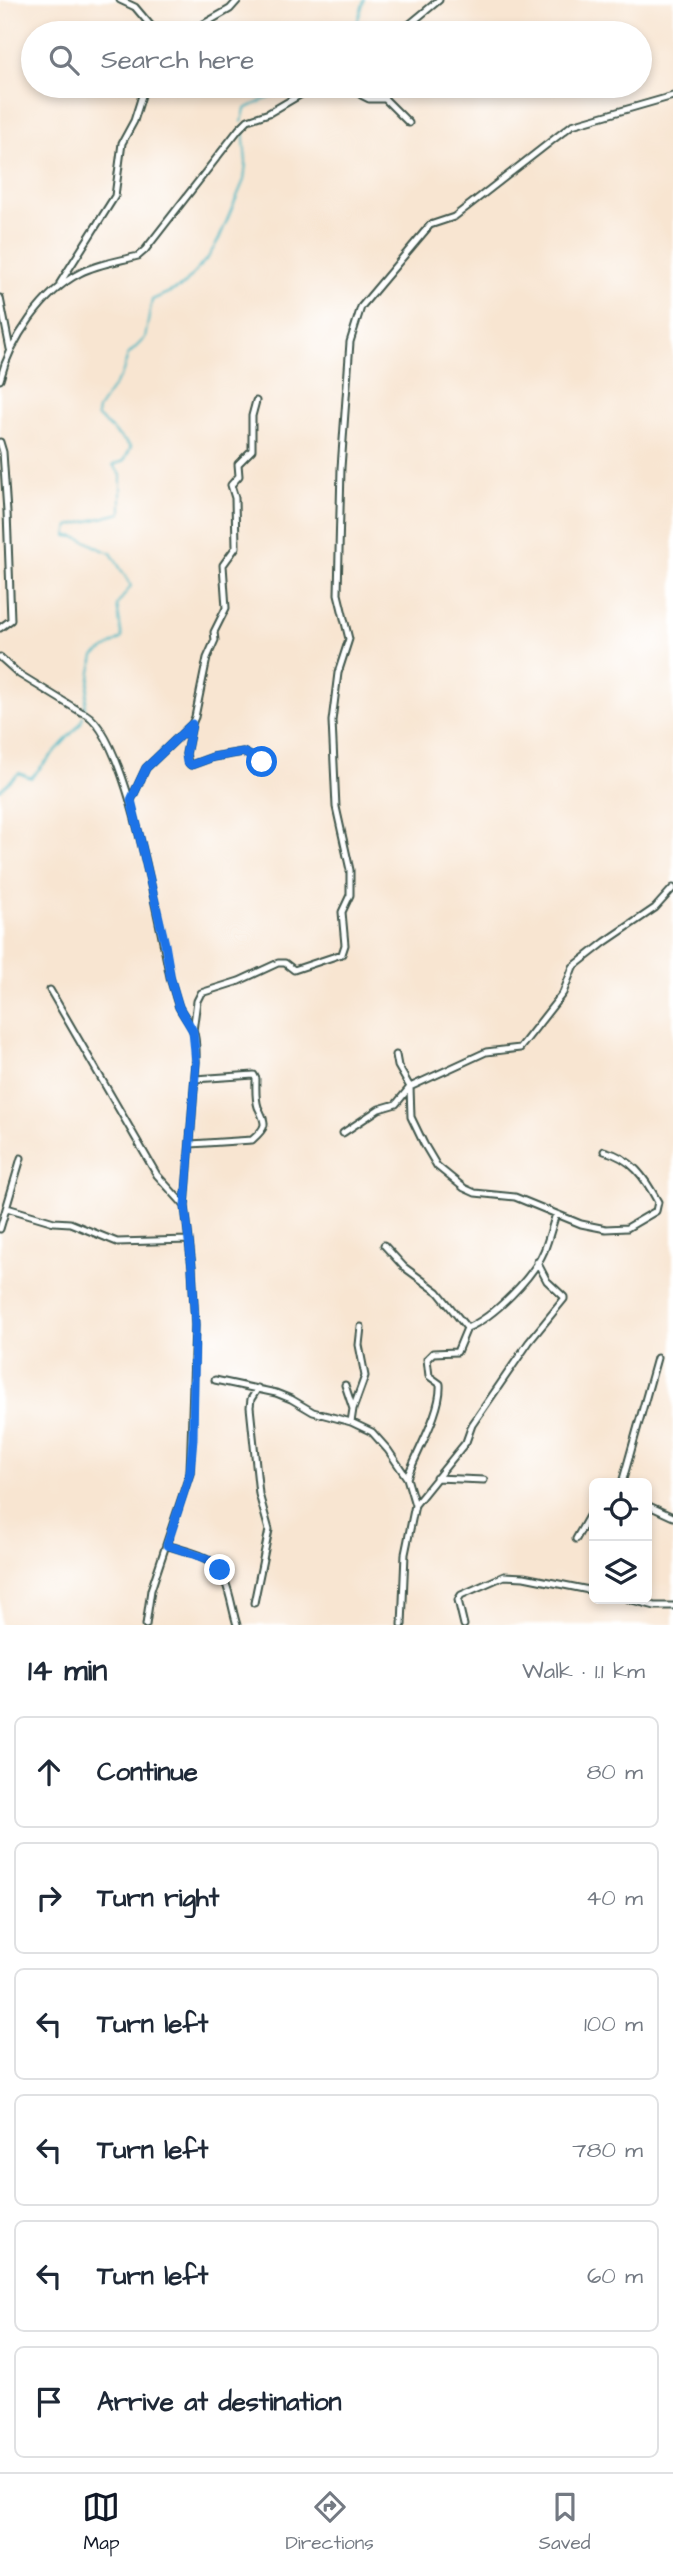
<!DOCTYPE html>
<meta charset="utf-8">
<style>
:root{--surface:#fff;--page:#f2f2f3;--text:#1f2937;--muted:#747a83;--line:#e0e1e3;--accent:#111827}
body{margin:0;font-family:"Architects Daughter",sans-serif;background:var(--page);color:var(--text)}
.controls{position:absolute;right:21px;bottom:21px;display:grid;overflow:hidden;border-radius:10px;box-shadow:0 4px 10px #0003}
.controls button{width:63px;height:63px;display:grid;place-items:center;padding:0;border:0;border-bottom:2px solid var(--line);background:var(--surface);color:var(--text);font:35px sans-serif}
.stop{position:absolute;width:21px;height:21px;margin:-16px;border:5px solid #1a73e8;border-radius:50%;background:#fff}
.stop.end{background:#1a73e8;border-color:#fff;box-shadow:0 2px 7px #0008}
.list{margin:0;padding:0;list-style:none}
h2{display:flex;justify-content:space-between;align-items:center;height:91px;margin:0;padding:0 28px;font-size:30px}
h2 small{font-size:23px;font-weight:400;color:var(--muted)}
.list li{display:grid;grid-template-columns:46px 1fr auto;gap:21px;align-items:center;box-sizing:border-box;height:112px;margin:0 14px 14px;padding:0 14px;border:2px solid var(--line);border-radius:10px}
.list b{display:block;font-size:26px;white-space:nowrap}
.list em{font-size:23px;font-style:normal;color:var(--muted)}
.icon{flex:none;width:38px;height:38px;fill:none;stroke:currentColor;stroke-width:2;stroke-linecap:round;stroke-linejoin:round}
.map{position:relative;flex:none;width:673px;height:1625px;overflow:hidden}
.search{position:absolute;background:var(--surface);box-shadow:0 4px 10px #0003;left:21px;right:21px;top:21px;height:77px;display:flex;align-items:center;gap:18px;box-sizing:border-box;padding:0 24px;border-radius:38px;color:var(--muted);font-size:26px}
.sheet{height:847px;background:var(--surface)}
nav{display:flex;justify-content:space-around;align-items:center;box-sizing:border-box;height:98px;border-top:2px solid var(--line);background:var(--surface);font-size:19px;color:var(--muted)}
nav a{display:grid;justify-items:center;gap:4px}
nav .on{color:var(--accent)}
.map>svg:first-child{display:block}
</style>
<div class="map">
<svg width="673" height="1625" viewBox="0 0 673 1625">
<rect width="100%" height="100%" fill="#fff"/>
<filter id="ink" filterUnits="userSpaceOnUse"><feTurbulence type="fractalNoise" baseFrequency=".0143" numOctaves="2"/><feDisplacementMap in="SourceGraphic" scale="14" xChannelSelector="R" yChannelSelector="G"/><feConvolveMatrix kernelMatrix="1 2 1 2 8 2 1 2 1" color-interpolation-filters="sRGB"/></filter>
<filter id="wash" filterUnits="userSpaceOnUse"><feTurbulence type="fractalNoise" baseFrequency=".00686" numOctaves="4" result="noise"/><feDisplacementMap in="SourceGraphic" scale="28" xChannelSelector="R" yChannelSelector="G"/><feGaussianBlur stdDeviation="1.57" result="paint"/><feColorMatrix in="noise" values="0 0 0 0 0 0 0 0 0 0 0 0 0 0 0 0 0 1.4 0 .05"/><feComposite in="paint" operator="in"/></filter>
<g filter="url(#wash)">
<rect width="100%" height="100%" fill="#f8e5d1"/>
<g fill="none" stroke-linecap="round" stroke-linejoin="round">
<!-- stream -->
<path stroke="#46b5c1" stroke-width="2" d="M354,33L364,0
M242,122L245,109L279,93L282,86
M84,711L94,656L122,638L117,605L131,586L111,553C93,548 85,536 67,536L69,526L121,513V475L113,465L124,461L131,447L97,416L98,409L122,374L128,355L145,338L152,300L183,286L209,256L219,239L244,180L246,163L243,128
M0,790L19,773L31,778L81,723L83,716"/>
</g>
</g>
<g filter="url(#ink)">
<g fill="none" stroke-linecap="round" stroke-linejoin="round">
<defs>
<path id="street" d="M120,0L135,7L157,33
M188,33L230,9L238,0
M399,33L439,0
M339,86L343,90L361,87V95L369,99H385L409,123
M60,283L115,196L122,143L134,121L145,86
M0,298L10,349
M0,380C10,340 43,292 80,273C97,264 119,261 138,256L145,250L239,129L248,120L269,113L315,86
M0,442L3,452L7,512L11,620L0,628
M0,657L19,674L81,712C127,725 160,935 171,981C174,990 176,999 179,1007C183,1015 189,1022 193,1030C197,1040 196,1052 196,1062L185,1206L192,1267L195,1325L190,1473L151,1590L146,1625
M192,724L186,754L188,762L191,765L213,757L243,752L262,762
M131,800L146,768L192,724L195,717L207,658L215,640L214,632L226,608L223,565L236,547L235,498L231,485L239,476L238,464L252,450V416L256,401
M50,990L157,1175L185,1206
M193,1031L197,1001L201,993L239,981L278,963H285L294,970L342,954L345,945L342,912L350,895V870L336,807L332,721L338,673L349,639L338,594L341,468L350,342L361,307L430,225L454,217L572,125L673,96
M396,1055L398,1066L410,1087L411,1117L424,1144L437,1166L464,1188L475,1193L515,1197L581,1224L606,1229L627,1228L656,1211L658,1202C645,1178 632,1158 604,1151
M343,1133L379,1109L396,1104L410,1087L486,1052L520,1048L563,993L573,967L605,942L655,908L673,888
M191,1144L252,1140C268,1126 266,1124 258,1107C255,1098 256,1088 256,1079L254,1075L195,1079
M7,1208L54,1222L70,1223L117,1242L189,1240
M0,1229L21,1158
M384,1245L404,1267L438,1292L467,1328L457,1352L433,1353L427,1359L429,1376L440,1384C442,1411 417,1451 407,1478
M467,1328C494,1317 533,1277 544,1251C549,1239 552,1226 556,1214
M215,1380L276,1393L291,1399L313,1412L351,1422L372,1432L388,1450L407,1478L415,1505L405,1554L402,1625
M345,1385L353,1409L351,1422
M353,1409L365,1376L359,1345L361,1327
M436,1478L484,1480
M622,1483L657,1358
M415,1505L466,1442L472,1425L529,1342L564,1299V1297L547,1281L537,1262
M647,1505L673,1517
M576,1539L594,1507
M167,1545C179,1550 198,1552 209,1560C229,1573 230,1604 237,1625
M628,1599L655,1606H673
M254,1603L269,1530L259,1494L250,1407L251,1399L258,1388
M464,1625L458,1600L461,1595L504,1576L524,1577L594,1591"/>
</defs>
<!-- street casing -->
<use href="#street" stroke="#40564c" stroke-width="9"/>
<!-- street -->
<use href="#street" stroke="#fff" stroke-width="5"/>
</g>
</g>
<g fill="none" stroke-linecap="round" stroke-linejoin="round" filter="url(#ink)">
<!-- route -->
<path stroke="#1a73e8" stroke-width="9" d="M220,1570L208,1559L167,1545L190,1473L193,1439L195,1325L192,1267L185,1206L196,1062L193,1031L179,1007L171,980L165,944L131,800L146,768L192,724L186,754L187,762L191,765L213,757L243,752L262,762"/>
</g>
</svg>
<div class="controls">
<button><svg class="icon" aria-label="locate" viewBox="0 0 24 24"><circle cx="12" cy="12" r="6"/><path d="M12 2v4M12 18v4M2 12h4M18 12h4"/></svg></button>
<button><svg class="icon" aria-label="layers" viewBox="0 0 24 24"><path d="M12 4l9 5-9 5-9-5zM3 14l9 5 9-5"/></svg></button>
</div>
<div class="stop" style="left:262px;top:762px"></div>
<div class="stop end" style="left:220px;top:1570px"></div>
<div class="search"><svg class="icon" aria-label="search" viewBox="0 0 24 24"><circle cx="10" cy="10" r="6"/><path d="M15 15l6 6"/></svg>Search here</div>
</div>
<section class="sheet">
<h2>14 min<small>Walk · 1.1 km</small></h2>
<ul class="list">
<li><svg class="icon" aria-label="ahead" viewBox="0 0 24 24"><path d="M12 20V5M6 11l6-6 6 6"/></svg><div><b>Continue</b></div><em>80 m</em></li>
<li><svg class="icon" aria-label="right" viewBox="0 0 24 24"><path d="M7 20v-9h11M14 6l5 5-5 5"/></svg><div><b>Turn right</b></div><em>40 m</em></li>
<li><svg class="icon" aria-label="left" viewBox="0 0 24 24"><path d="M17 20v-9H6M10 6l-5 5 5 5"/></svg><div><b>Turn left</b></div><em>100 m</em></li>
<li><svg class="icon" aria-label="left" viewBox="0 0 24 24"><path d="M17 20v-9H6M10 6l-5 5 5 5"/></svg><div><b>Turn left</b></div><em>780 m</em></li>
<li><svg class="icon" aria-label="left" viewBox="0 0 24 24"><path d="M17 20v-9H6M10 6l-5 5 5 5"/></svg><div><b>Turn left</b></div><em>60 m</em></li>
<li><svg class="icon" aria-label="arrive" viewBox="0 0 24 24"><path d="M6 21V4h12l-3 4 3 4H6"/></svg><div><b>Arrive at destination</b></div></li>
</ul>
</section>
<nav>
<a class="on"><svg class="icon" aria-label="map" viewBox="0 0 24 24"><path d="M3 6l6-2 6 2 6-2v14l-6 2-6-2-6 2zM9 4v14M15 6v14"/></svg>Map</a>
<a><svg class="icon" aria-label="directions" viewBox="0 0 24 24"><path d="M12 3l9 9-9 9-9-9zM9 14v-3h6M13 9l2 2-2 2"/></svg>Directions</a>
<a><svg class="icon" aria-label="saved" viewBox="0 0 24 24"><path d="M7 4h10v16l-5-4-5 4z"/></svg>Saved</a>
</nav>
